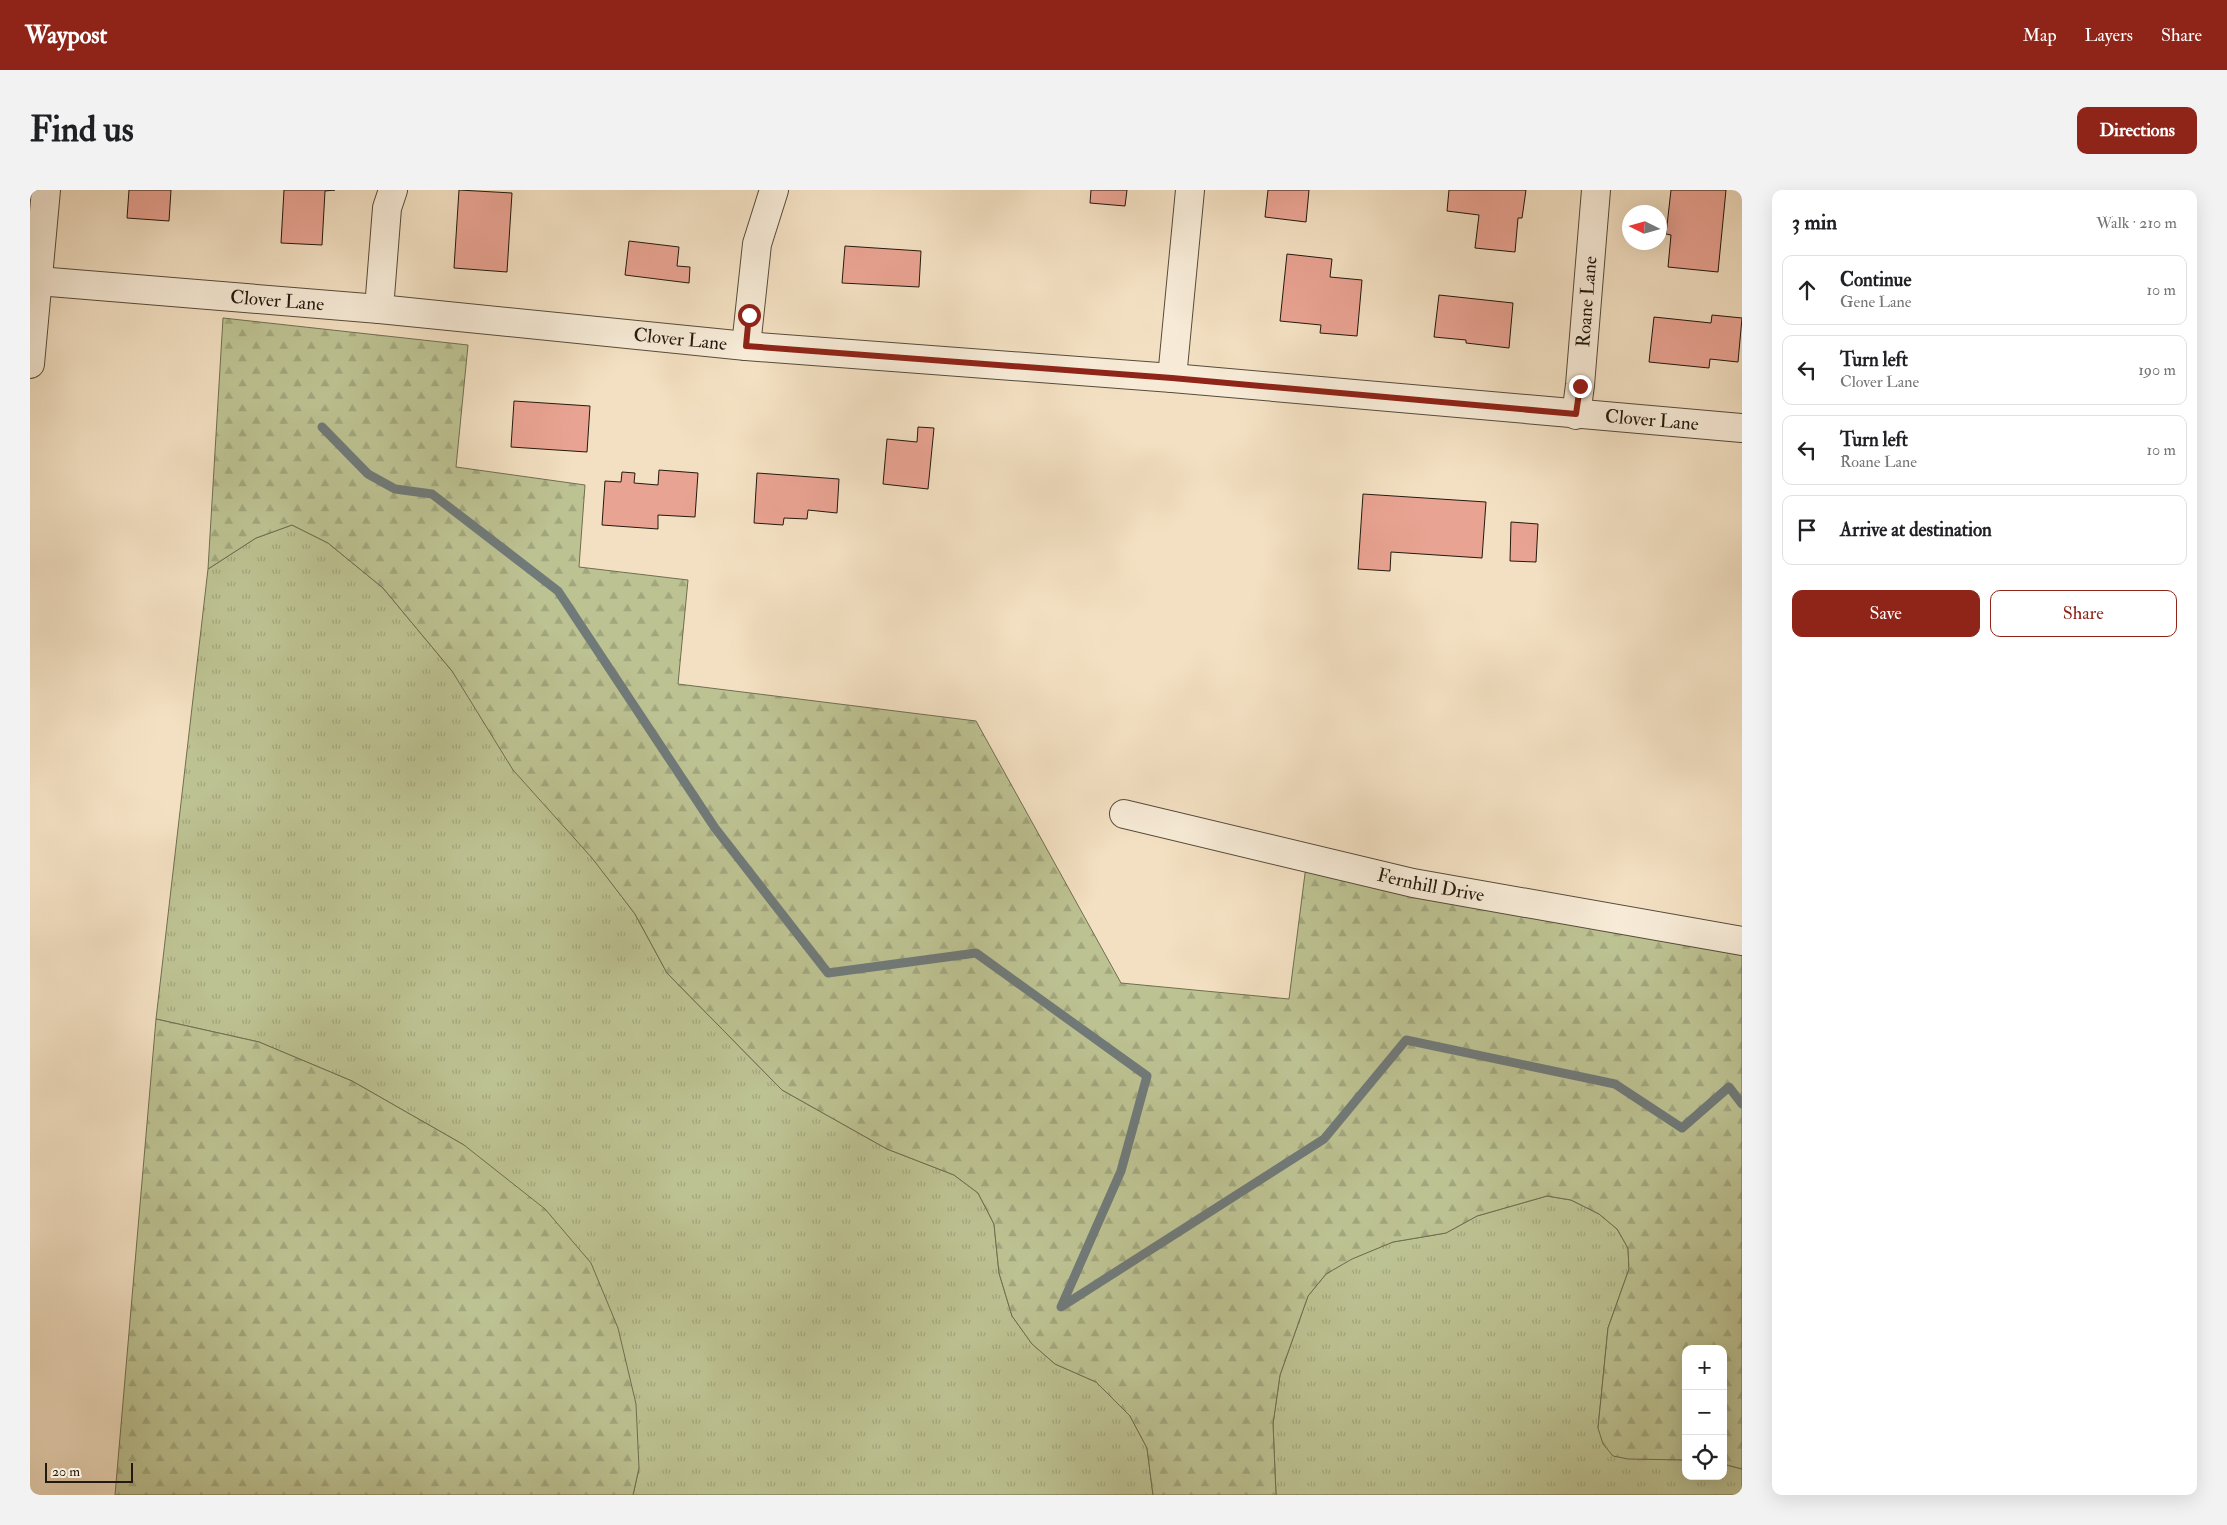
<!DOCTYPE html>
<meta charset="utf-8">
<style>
:root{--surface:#fff;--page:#f2f2f2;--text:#202124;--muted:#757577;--line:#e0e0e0;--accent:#8f2418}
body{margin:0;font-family:"IM FELL Double Pica",serif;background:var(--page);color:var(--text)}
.controls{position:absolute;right:15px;bottom:15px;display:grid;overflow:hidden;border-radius:10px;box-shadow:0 5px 20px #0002}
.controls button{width:45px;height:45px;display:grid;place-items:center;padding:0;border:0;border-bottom:1px solid var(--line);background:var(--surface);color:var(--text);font:25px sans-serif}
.compass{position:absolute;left:1592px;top:15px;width:45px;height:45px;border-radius:50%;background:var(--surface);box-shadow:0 5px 20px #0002;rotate:275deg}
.scale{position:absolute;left:15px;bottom:12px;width:88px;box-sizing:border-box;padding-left:5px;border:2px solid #23190e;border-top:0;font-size:14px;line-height:18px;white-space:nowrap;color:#23190e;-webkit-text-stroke:4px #f7ebd7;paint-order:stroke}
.stop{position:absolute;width:15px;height:15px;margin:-11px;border:4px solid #8f2418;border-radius:50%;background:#fff}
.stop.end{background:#8f2418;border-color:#fff;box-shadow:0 1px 5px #0008}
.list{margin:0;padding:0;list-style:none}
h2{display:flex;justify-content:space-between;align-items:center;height:65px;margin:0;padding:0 20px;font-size:21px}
h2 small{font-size:16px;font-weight:400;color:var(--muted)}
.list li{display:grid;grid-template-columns:32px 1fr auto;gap:15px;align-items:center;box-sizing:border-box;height:70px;margin:0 10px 10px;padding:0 10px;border:1px solid var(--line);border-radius:10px}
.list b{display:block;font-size:19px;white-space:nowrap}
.list p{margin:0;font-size:16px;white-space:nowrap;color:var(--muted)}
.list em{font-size:16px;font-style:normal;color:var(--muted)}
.actions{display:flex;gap:10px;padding:15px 20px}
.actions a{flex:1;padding:11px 0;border:1px solid var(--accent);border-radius:10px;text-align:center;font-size:18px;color:var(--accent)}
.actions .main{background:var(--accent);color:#fff}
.icon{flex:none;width:28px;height:28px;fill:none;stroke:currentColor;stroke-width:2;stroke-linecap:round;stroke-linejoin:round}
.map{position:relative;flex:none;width:1712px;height:1305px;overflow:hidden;border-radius:10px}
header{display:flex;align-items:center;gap:30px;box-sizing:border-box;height:70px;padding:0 25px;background:var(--accent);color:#fff}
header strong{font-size:24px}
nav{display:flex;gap:28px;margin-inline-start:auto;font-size:18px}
.intro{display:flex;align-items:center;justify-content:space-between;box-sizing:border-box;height:120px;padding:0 30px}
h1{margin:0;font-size:35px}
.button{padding:12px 22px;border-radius:10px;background:var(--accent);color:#fff;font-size:18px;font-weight:700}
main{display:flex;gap:30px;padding:0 30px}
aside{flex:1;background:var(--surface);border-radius:10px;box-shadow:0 5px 20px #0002}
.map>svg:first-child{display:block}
</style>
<header>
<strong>Waypost</strong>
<nav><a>Map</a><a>Layers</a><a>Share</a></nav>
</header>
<div class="intro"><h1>Find us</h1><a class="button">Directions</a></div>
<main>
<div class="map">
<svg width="1712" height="1305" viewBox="0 0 1712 1305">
<defs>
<pattern id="grass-tufts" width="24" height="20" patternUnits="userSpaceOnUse" patternTransform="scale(1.25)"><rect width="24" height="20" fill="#bdc292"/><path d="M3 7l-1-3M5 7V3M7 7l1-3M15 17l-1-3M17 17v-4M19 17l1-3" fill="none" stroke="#a2a67d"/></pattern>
<pattern id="forest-firs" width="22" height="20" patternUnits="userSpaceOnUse" patternTransform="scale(1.25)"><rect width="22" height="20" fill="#bdc292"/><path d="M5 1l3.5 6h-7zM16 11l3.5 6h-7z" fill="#a2a67d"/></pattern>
</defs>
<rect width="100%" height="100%" fill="#f3e0c2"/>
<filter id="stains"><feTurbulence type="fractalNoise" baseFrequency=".004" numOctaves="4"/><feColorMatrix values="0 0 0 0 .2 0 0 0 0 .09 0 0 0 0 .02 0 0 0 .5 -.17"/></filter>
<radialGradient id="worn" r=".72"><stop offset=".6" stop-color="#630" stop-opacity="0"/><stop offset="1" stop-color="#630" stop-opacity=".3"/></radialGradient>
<!-- grass -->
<path fill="url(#grass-tufts)" stroke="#706e50" d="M262,335L298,353L353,398L422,481L605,724L637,783L752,900L857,959L924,985L948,1003L964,1034L969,1083L982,1126L1002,1154L1025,1174L1066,1192L1100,1226L1117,1258L1123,1305H603L609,1278L434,955L322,891L229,852L126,829L178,379L226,348Z
M1517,1006L1541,1010L1569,1024L1587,1039L1598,1058L1599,1079L1578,1138L1568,1238L1640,1269L1656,1270V1286H1693V1274L1712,1279V1305H1246L1243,1234L1250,1185L1278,1106L1296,1084L1321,1069L1363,1052L1416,1043L1447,1026Z"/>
<!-- forest -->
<path fill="url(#forest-firs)" stroke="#706e50" d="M193,128L438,155L426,277L555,295L549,377L658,390L648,494L946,531L1091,793L1259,809L1277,668L1712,751V1279L1693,1274V1159H1656V1270L1598,1269L1583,1266L1573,1254L1568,1238L1578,1138L1599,1079L1598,1058L1587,1039L1569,1024L1541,1010L1517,1006L1447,1026L1416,1043L1363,1052L1322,1069L1296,1084L1278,1106L1250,1185L1243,1234L1246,1305H1123L1117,1258L1100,1226L1066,1192L1025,1174L1002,1154L982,1126L969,1083L964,1034L948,1003L924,985L857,959L752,900L637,783L605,724L562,668L483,580L422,481L353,398L298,353L262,335L226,348L178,379Z
M126,829L229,852L322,891L434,955L515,1019L561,1073L588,1138L606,1214L609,1278L603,1305H85Z"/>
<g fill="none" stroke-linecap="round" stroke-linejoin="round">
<!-- stream -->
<path stroke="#707a79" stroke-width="9" d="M292,237L338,284L365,299L402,304L528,401L685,638L798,783L946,763L1117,886L1091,981L1031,1117L1294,949L1376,850L1585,894L1652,938L1699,897L1712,914"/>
</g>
<!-- building -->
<path fill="#e9a392" stroke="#23190e" d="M99,0H141L139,31L97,28Z
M254,0H305L295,1L292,55L251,53Z
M429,0L482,3L477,82L424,78Z
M1061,0H1097L1095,16L1060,13Z
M1238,0H1279L1276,32L1235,27Z
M1419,0H1496L1492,28H1488L1485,62L1445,58L1449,25L1417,21Z
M1641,0H1696L1688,82L1638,77L1641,45L1636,44Z
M599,51L649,57L647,76L660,77L659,93L595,85Z
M815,56L891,61L889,97L812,93Z
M1257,64L1302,69L1300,87L1332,90L1327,146L1290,143L1291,135L1250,131Z
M1409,105L1483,113L1479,158L1436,153V150L1404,147Z
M1682,125L1712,128L1708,172L1680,169L1679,178L1619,172L1624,127L1681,133Z
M484,211L560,216L557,262L481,257Z
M888,237L904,238L898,299L853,294L857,249L887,252Z
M629,280L668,283L665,327L628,325V339L572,335L575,291L591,292L592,282L605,283L604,293L628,295Z
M727,283L809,289L807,323L778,320L777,329L754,328L753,335L724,333Z
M1333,304L1456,312L1452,368L1361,362L1360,381L1328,379Z
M1481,332L1508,334L1506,372L1480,371Z"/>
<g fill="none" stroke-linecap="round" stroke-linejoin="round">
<defs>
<g id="minor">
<path id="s1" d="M8,91L349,119L716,156L1142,188L1712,238"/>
<path d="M349,119L357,18L363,0"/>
<path d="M716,156L727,54L744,0"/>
<path d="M0,174L16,0"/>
<path d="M1142,188L1160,0"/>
<path id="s2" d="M1546,225L1550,195L1566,0"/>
<path id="s3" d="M1094,624L1383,693L1712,751"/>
</g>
</defs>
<!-- minor casing -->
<use href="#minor" stroke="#574b3b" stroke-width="30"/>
<!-- minor -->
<use href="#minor" stroke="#f7ebd7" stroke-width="28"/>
</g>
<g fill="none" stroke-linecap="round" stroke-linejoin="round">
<!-- route -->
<path stroke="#8f2418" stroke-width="6" d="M719,125L716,156L1142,188L1546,224L1550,196"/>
</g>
<g text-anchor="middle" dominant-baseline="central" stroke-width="4" stroke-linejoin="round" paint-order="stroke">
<!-- street labels -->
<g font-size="19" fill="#23190e" stroke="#f7ebd7">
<text stroke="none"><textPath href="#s1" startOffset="240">Clover Lane</textPath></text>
<text stroke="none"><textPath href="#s2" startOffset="114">Roane Lane</textPath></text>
<text stroke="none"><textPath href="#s1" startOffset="645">Clover Lane</textPath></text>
<text stroke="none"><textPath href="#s1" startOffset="1620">Clover Lane</textPath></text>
<text stroke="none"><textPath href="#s3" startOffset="315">Fernhill Drive</textPath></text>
</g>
</g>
<rect width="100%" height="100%" filter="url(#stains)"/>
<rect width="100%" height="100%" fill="url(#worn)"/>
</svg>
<div class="controls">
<button>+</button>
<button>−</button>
<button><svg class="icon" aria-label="locate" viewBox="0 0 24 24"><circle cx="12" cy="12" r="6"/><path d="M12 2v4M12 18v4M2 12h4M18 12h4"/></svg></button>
</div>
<svg class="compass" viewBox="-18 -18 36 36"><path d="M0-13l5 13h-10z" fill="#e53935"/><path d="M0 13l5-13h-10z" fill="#757577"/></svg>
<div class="scale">20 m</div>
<div class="stop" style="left:719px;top:125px"></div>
<div class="stop end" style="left:1550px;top:196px"></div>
</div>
<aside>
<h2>3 min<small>Walk · 210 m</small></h2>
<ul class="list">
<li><svg class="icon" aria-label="ahead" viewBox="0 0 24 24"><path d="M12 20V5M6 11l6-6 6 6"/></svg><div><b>Continue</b><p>Gene Lane</p></div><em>10 m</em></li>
<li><svg class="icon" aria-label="left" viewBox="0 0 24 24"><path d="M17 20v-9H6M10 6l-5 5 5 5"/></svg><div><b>Turn left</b><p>Clover Lane</p></div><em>190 m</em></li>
<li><svg class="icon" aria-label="left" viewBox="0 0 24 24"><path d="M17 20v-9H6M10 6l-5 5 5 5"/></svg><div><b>Turn left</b><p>Roane Lane</p></div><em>10 m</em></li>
<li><svg class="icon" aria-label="arrive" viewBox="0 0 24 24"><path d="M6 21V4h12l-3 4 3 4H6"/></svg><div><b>Arrive at destination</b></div></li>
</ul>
<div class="actions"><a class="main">Save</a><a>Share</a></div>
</aside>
</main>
